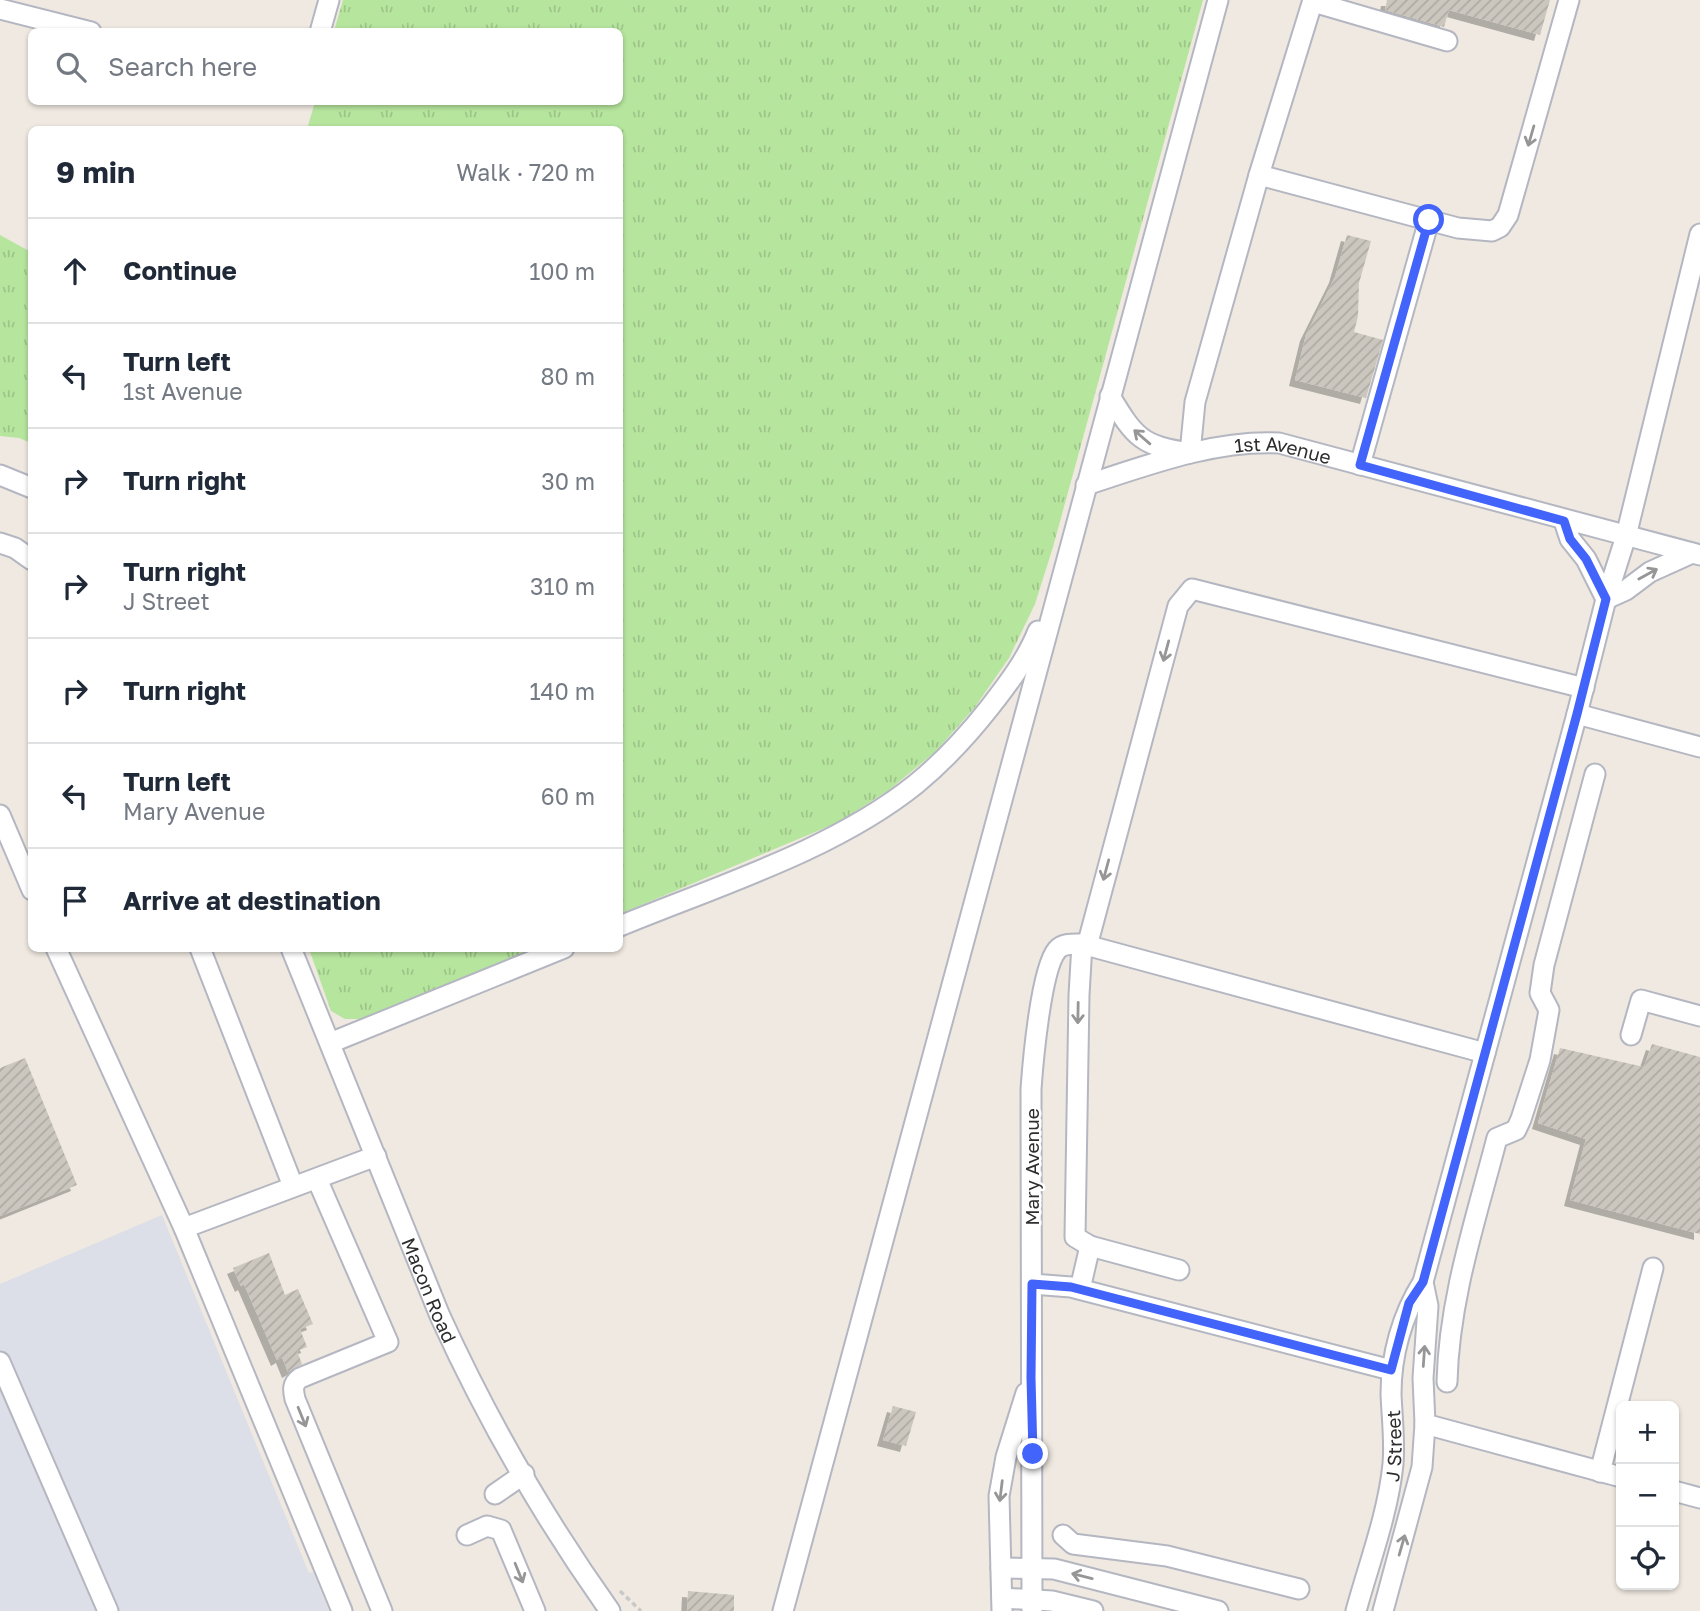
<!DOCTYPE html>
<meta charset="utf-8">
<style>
:root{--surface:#fff;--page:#f2f2f3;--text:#1f2937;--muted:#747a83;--line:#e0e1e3}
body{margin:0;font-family:"Golos Text",sans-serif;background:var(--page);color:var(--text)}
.controls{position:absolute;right:21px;bottom:21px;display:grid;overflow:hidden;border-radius:10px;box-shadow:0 2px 5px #0004}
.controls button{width:63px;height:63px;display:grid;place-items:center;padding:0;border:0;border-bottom:2px solid var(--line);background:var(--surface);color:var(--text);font:35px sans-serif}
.stop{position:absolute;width:21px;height:21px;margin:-16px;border:5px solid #4264fb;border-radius:50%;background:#fff}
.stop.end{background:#4264fb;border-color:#fff;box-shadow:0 2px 7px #0008}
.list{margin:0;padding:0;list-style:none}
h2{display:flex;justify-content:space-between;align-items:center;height:91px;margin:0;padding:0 28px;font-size:30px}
h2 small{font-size:23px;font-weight:400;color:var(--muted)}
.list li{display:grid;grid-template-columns:46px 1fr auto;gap:21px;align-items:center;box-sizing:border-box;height:105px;padding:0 28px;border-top:2px solid var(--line)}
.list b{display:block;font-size:26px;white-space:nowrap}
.list p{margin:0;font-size:23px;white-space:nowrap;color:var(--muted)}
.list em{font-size:23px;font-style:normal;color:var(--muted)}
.icon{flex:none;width:38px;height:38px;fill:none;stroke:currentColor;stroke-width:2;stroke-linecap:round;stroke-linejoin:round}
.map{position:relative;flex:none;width:1700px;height:1611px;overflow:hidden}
.search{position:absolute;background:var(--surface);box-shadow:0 2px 5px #0004;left:28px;top:28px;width:595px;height:77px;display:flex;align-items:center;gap:18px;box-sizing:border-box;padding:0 24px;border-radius:10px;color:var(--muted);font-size:26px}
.panel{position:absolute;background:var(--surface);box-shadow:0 2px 5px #0004;left:28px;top:126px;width:595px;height:826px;border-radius:10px}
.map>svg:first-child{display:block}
</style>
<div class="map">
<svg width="1700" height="1611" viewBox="0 0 1700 1611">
<defs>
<pattern id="grass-tufts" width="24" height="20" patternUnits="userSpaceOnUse" patternTransform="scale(1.75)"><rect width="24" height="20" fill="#b6e59e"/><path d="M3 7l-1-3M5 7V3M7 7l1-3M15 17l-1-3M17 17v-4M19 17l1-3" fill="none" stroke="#9dc588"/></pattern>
<pattern id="building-hatch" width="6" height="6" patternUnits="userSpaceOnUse" patternTransform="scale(1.75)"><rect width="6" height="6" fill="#cbc7bf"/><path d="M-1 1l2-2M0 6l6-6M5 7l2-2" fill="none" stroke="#afaba4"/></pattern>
<filter id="shadow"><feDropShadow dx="-6" dy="6" stdDeviation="0" flood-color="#0004"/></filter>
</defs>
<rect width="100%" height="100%" fill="#efe9e1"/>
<!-- airport -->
<path fill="#dcdee8" d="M162,1215L309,1573L313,1572L329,1611H0V1284Z"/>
<!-- grass -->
<path fill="url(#grass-tufts)" d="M343,0H1203L1053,547L1035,604L1009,658L975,707L935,752L889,790L839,822L620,914V130L307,129L315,102H620V32L334,31Z
M0,235L31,252V443L19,438L0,436Z
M309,949H535L363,1019H345L331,1011Z"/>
<!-- building -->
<path fill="url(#building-hatch)" filter="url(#shadow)" d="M1387,0H1550L1540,35L1449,10L1444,27L1385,10Z
M1347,235L1371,241L1359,283L1358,316L1354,332L1383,340L1366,398L1295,380L1306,335L1335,277Z
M1652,1044L1700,1057V1234L1570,1200L1586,1139L1538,1123L1560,1048L1644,1067Z
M25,1058L77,1185L0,1216V1068Z
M269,1253L285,1295L298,1289L313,1324L300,1329L307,1347L297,1351L302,1364L288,1372L282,1357L277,1360L244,1284L241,1286L233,1268Z
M893,1406L916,1412L906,1446L883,1440Z
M688,1591L734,1595V1611H687Z"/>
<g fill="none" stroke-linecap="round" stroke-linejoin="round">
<defs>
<g id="minor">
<path d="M1313,2L1447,41"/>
<path d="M0,9L91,32"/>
<path d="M320,32L329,0"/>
<path d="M1259,175L1458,228L1492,231L1500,227L1508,215L1569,0"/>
<path d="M1110,396C1135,438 1142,446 1190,453L1195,402L1259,175L1313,0"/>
<path d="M1360,465L1429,220"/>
<path d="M0,475L32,488"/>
<path id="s1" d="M1086,485C1148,465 1213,440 1279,443L1700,555"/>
<path d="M1564,521L1570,539L1586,559L1606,599L1626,590L1650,572L1692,553"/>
<path d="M0,543L15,548L32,560"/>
<path d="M1577,714L1700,747"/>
<path d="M0,815L32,890"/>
<path d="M620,926C717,886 834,850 916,784C944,761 968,735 990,707C1008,684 1027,659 1038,631"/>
<path d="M1082,944L1079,995L1075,1237L1090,1246L1179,1270"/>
<path d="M1087,946L1178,606L1192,589L1584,688"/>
<path d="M56,948L184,1228L376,1156"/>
<path d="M200,948L293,1186"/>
<path id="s2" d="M291,948L440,1316C486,1417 546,1521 610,1611"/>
<path d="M1631,1035L1641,1000L1700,1016"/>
<path d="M330,1043L564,948"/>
<path d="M317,1179L388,1342L300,1378C292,1384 293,1390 295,1399L382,1611"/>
<path d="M184,1228L342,1611"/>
<path d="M1032,1284L1071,1287L1391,1370"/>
<path d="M1080,1289L1090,1246"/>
<path d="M0,1362L108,1611"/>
<path d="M1447,1382C1449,1298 1476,1219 1497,1138L1516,1130L1521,1119L1540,1060L1549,1010L1540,993L1544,965L1595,774"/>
<path d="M1425,1424L1621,1477"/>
<path d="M1600,1472L1653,1268"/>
<path d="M1674,1491L1700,1498"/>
<path d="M495,1494L524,1474"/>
<path d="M467,1535L487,1526L501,1530L535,1611"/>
<path d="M1063,1535L1073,1544L1167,1556L1299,1589"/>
<path d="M1001,1568L1054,1569L1218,1611"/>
<path d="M1002,1598L1052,1601L1093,1611"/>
<path d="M783,1611L1218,0"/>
<path d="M1002,1611L999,1496L1006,1457L1026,1393"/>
<path d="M1032,1611L1031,1089C1033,1061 1041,969 1057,950C1063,943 1073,944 1082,944L1485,1053"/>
<path id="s3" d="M1356,1611C1369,1563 1388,1514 1393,1464C1395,1441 1392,1418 1391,1394C1391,1355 1402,1315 1423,1282L1577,714L1606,599L1626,536L1700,234"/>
<path d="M1383,1611L1422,1467L1425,1424L1423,1378L1428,1306L1423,1282"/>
</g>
</defs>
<!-- minor casing -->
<use href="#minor" stroke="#b4b7c1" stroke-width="23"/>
<!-- path -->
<path stroke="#c9c9c9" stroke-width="3.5" stroke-dasharray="5 3.5" stroke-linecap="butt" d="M620,1591L641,1611"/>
<!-- minor -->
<use href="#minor" stroke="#fff" stroke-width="19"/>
</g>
<!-- one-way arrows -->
<defs><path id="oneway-shaft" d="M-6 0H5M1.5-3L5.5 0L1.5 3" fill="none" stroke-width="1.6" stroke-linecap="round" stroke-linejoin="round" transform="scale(1.75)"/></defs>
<g stroke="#969696">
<use href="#oneway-shaft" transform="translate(1531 136) rotate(106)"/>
<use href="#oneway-shaft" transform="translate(1142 437) rotate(-139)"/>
<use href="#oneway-shaft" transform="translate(1648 574) rotate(-29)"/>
<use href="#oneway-shaft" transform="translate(1166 651) rotate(105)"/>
<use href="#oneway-shaft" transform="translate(1106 870) rotate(105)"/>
<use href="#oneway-shaft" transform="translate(1078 1013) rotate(91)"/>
<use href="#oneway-shaft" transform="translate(1424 1356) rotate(-86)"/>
<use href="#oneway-shaft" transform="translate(302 1417) rotate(68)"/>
<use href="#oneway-shaft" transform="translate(1001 1491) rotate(97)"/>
<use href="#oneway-shaft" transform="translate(1402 1545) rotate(-74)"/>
<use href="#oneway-shaft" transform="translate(519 1573) rotate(68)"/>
<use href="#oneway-shaft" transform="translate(1082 1576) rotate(-166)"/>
</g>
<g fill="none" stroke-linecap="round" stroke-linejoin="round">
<!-- route -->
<path stroke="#4264fb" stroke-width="9" d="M1033,1454L1031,1378L1032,1284L1071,1287L1391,1370L1409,1303L1423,1282L1577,714L1606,599L1586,559L1570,539L1564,521L1360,465L1429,220"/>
</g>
<g text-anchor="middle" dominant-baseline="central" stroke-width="5" stroke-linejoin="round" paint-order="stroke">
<!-- street labels -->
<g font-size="19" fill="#2e2e2e" stroke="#fff">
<text stroke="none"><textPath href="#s1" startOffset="203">1st Avenue</textPath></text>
<text transform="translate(1031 1167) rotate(-90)">Mary Avenue</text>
<text stroke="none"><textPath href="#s2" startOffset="369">Macon Road</textPath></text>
<text stroke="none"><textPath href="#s3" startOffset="170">J Street</textPath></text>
</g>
</g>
</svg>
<div class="controls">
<button>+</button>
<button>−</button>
<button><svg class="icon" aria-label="locate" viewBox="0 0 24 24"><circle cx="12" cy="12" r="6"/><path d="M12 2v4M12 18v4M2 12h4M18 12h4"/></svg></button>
</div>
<div class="stop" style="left:1429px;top:220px"></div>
<div class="stop end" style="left:1033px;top:1454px"></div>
<div class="search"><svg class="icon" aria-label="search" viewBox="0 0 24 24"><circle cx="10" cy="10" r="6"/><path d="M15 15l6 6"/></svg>Search here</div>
<section class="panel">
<h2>9 min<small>Walk · 720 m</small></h2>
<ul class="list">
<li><svg class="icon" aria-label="ahead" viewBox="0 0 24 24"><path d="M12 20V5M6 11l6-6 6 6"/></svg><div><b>Continue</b></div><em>100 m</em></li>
<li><svg class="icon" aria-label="left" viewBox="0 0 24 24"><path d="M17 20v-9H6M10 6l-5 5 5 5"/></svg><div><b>Turn left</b><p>1st Avenue</p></div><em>80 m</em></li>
<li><svg class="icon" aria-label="right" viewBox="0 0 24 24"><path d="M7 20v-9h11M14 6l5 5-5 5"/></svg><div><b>Turn right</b></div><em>30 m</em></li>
<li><svg class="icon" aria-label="right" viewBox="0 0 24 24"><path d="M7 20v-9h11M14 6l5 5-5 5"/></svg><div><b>Turn right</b><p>J Street</p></div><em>310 m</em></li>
<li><svg class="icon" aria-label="right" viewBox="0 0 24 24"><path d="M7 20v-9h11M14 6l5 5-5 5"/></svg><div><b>Turn right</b></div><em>140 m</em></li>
<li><svg class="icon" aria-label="left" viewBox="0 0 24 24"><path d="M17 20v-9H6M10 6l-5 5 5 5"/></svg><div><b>Turn left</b><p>Mary Avenue</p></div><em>60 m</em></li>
<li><svg class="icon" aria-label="arrive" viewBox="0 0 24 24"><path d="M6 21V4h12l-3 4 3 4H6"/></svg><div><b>Arrive at destination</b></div></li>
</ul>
</section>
</div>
